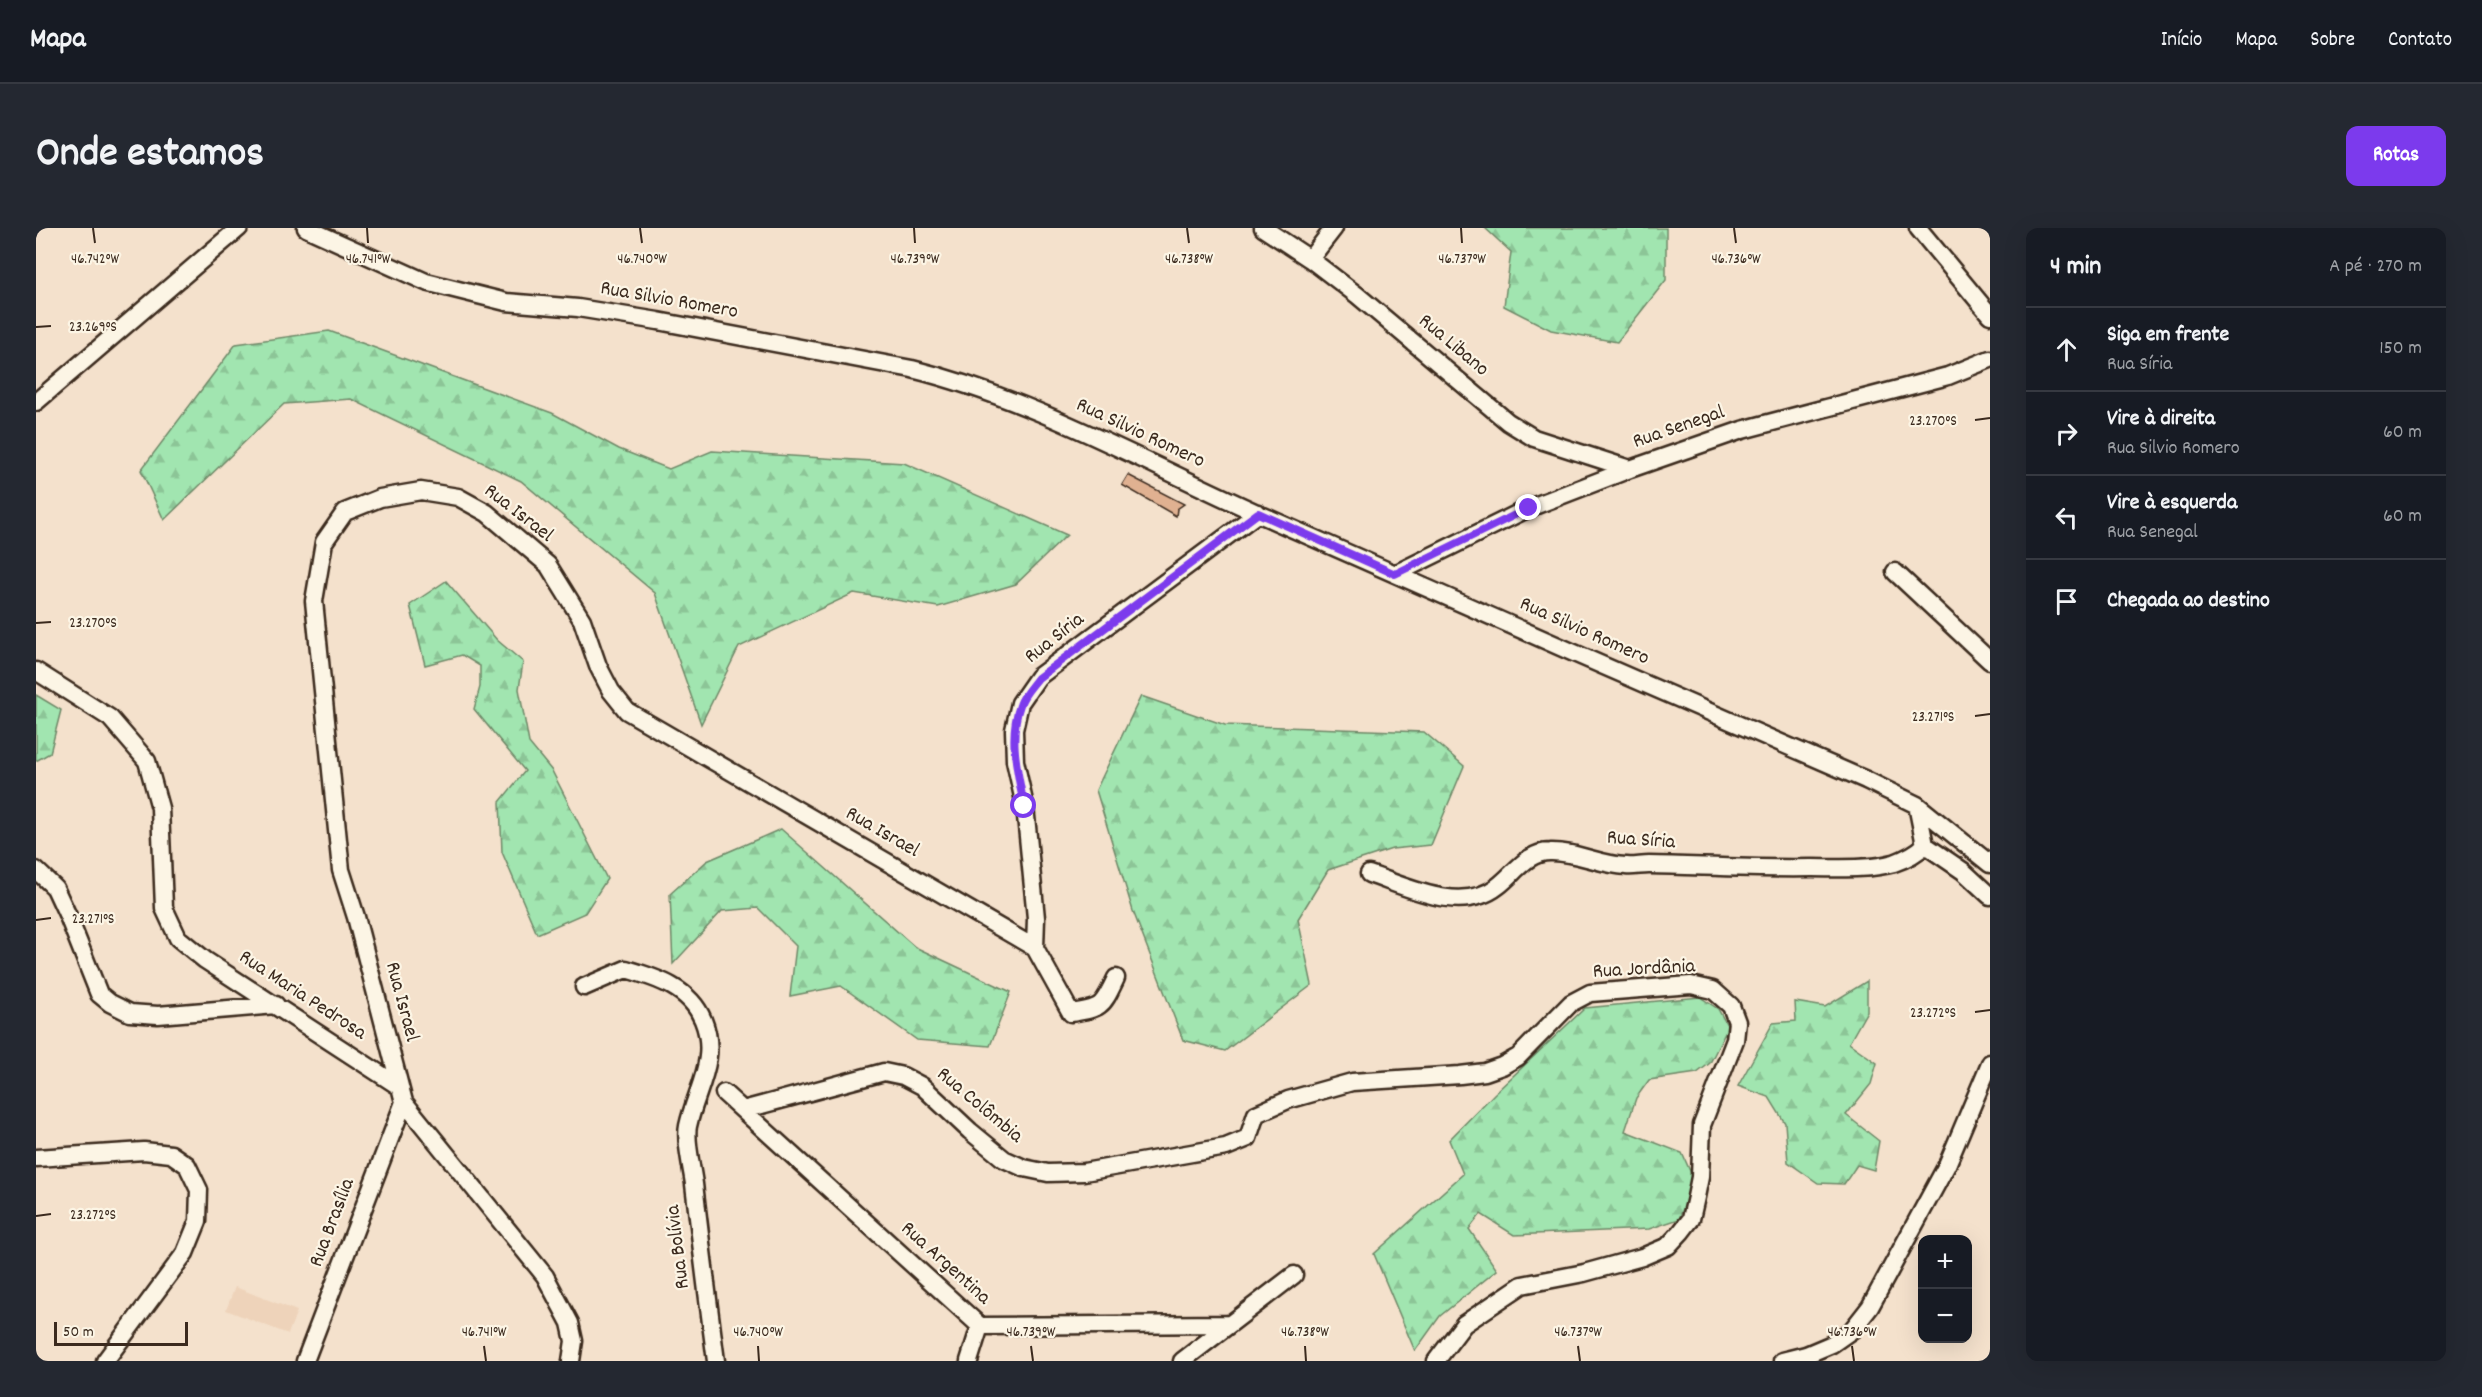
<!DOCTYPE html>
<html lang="pt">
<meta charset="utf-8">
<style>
:root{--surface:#171b24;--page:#242831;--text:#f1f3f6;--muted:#9ea1a6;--line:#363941;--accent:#7c3aed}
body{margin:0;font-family:Dekko,sans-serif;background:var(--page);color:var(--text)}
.controls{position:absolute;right:18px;bottom:18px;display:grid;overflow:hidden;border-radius:12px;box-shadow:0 6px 24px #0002}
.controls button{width:54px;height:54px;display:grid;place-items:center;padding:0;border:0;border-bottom:2px solid var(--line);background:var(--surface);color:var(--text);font:30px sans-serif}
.scale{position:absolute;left:18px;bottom:15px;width:134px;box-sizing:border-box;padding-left:6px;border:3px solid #3b2a1e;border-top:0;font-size:16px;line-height:21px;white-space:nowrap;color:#3b2a1e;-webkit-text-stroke:4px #fcf5e5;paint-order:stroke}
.stop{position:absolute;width:18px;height:18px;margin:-14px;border:4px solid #7c3aed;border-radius:50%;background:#fff}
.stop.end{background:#7c3aed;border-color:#fff;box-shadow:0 2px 6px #0008}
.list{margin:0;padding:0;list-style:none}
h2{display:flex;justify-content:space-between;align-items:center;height:78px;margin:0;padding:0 24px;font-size:26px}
h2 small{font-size:20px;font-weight:400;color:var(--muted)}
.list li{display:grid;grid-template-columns:39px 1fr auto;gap:18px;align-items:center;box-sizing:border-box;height:84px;padding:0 24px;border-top:2px solid var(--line)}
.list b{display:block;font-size:22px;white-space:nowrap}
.list p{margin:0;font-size:20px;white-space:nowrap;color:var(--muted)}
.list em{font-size:20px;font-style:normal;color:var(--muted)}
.icon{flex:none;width:33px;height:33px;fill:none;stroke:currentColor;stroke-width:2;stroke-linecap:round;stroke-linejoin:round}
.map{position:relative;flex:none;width:1954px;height:1133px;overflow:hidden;border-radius:12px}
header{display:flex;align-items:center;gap:36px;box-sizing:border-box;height:84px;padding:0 30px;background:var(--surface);border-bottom:2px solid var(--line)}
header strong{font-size:28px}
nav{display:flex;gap:33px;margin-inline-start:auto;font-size:21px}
.intro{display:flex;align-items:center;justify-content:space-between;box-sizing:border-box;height:144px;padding:0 36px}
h1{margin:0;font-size:42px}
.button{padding:15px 27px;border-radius:12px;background:var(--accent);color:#fff;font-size:21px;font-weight:700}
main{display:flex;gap:36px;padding:0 36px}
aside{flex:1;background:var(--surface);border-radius:12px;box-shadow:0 6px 24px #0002}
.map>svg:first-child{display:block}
</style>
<header>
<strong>Mapa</strong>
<nav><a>Início</a><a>Mapa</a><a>Sobre</a><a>Contato</a></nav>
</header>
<div class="intro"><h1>Onde estamos</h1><a class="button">Rotas</a></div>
<main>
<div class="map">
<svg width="1954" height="1133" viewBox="0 0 1954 1133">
<defs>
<pattern id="forest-firs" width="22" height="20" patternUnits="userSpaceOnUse" patternTransform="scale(1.5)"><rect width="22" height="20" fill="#a1e5b0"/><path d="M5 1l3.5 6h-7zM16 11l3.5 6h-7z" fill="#8cc597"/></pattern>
</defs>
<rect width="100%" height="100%" fill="#f4e1cc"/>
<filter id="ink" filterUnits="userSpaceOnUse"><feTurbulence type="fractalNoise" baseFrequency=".0167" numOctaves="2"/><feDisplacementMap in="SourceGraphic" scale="12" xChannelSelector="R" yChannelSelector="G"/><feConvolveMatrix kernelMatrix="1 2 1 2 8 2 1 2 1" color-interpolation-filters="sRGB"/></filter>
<g filter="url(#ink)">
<!-- built -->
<path fill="#eed3ba" d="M199,1059L261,1083L252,1106L190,1082Z"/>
<!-- forest -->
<path fill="url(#forest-firs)" stroke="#6e8867" stroke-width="1.5" d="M1449,0H1630V52L1581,114L1515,102L1468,78L1475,24Z
M293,103L516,185L583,221L633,241L676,223L868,235L1031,307L980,356L902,379L818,365L703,419L665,496L619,365L485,253L315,171L248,176L128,292L105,242L200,116Z
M410,353L461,412L487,434L483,461L493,515L516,543L571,651L549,685L501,706L466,624L464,574L489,543L438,481L444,459V438L426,427L389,437L374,377Z
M0,467L25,482L14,525L0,533Z
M1105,468L1189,497L1388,504L1428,538L1395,617L1356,621L1292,642L1262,691L1276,757L1189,823L1147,812L1097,683L1060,562Z
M745,601L879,719L975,764L954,818L881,812L805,758L754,768L760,718L722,680L686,683L637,736L634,666L671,633Z
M1831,753V783L1813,815L1841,835L1835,856L1810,887L1843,913L1838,942L1821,937L1808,956L1782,955L1752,934L1749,895L1733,869L1702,858L1737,795L1760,793L1759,774L1789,779Z
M1664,769L1682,781L1692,799L1674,835L1661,845L1613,852L1600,870L1589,903L1646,925L1658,952L1643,991L1613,1001L1478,1007L1445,986L1433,1001L1461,1042L1404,1088L1379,1123L1338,1026L1427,946L1413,912L1458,866L1549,780Z"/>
<!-- building -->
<path fill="#e0b191" stroke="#3b2a1e" stroke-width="1.5" d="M1092,247L1148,276L1141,281L1140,288L1086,257Z"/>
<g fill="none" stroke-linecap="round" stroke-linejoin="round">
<defs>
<path id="street" d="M270,0L390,54L470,74L542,80L622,93L876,141C997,171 1109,235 1223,286C1424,376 1628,464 1830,552L1881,577L1954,636
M1227,0L1274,31L1321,67L1472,194L1498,210L1594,241
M1882,0L1954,87
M1274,31L1298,0
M0,174L203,0
M1859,344L1954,433
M1359,346L1493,280L1594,241L1706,202L1912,148L1954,131
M0,443L74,490L111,533L124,580L128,680L142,710L169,732L364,859
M1881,577L1889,617L1927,643L1954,668
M0,642L19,660L32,688L63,766L74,775L94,785L122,787L240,777
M1333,646C1372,659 1425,687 1462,658C1479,645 1491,624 1514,624C1539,623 1564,637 1590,638C1597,639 1605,637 1613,637C1667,638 1722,641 1776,640C1802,640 1832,642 1858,635C1869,631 1880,626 1889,617
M1080,750C1066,779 1067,780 1035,785L999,720L1000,690L989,578L979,533L978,502L984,475L1002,449L1222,285
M548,759L590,741C621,750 654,760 667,792C683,831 660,861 652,898C649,912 656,941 658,956C665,1015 672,1074 680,1133
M688,865L944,1098L1192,1096
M707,882L848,844L867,848L886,858L934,903L968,931L988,940L1012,945L1048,944L1190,919L1212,910L1220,886L1252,872L1316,854L1424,847L1449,844L1466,838L1482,829L1535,775L1554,765L1655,757L1677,762L1695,778L1701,794L1699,812L1666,897L1664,949L1660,969L1655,991L1645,1004L1632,1018L1606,1029L1548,1045L1486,1057L1428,1096L1400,1133
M0,930L108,923L135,926L151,937L163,962L162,993L149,1025L69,1133
M269,1133L368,874
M535,1133L538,1113L534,1095L509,1048L368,874L320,689L305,642L278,373L288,314L309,284L344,270L385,263L422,269L451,285L512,337L546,392L562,438L575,463L591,483L999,720
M933,1133L944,1098
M1146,1133L1258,1047
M1746,1133L1770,1127L1796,1116L1816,1102L1834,1079L1911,937L1954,835"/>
</defs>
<!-- street casing -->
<use href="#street" stroke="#3b2a1e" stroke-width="21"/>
<!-- street -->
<use href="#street" stroke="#fcf5e5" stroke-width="16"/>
</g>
</g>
<g fill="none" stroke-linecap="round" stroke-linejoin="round" filter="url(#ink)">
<!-- route -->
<path stroke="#7c3aed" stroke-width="8" d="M988,578C982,545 972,510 984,477C987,467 996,458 1002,450L1222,285L1359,346L1493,280"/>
</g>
<!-- ticks -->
<path fill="none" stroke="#3b2a1e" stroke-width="2" d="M57,0L59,15M331,0L332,15M604,0L606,15M878,0L879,15M1151,0L1153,15M1425,0L1426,15M1698,0L1700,15M0,99L15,98M1939,192L1954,190M0,395L15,394M1939,488L1954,486M0,692L15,690M1939,784L1954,782M0,988L15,986M448,1118L450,1133M722,1118L723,1133M995,1118L997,1133M1269,1118L1270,1133M1542,1118L1544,1133M1816,1118L1818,1133"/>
<g text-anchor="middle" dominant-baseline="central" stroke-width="4.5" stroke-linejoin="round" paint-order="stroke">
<!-- street labels -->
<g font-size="21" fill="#3b2a1e" stroke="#fcf5e5">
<text transform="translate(633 73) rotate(10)">Rua Silvio Romero</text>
<text transform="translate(1417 118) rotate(40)">Rua Libano</text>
<text transform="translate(1643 200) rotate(-19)">Rua Senegal</text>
<text transform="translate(1104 206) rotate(25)">Rua Silvio Romero</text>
<text transform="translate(482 286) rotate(38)">Rua Israel</text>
<text transform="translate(1548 404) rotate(24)">Rua Silvio Romero</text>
<text transform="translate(1019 411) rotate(-38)">Rua Síria</text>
<text transform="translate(846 605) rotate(30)">Rua Israel</text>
<text transform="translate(1605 613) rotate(4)">Rua Síria</text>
<text transform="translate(1608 742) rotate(-3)">Rua Jordânia</text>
<text transform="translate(266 768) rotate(33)">Rua Maria Pedrosa</text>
<text transform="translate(365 774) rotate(75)">Rua Israel</text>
<text transform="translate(943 878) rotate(40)">Rua Colômbia</text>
<text transform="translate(297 995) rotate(-69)">Rua Brasília</text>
<text transform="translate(643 1019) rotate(-97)">Rua Bolívia</text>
<text transform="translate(909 1036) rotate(42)">Rua Argentina</text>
</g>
</g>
<g font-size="15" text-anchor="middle" fill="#3b2a1e" stroke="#fcf5e5" stroke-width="4.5" stroke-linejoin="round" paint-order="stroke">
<text x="59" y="35">46.742°W</text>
<text x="332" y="35">46.741°W</text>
<text x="606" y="35">46.740°W</text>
<text x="879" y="35">46.739°W</text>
<text x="1153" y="35">46.738°W</text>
<text x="1426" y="35">46.737°W</text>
<text x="1700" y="35">46.736°W</text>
<text x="57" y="103">23.269°S</text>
<text x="1897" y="197">23.270°S</text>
<text x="57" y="399">23.270°S</text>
<text x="1897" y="493">23.271°S</text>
<text x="57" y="695">23.271°S</text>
<text x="1897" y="789">23.272°S</text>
<text x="57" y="991">23.272°S</text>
<text x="448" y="1108">46.741°W</text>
<text x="722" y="1108">46.740°W</text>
<text x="995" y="1108">46.739°W</text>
<text x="1269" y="1108">46.738°W</text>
<text x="1542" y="1108">46.737°W</text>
<text x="1816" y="1108">46.736°W</text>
</g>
</svg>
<div class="controls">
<button>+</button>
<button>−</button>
</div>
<div class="scale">50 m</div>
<div class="stop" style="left:988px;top:578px"></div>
<div class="stop end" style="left:1493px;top:280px"></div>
</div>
<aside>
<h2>4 min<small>A pé · 270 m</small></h2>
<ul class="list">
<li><svg class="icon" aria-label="ahead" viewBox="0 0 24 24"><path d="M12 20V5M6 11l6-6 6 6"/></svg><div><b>Siga em frente</b><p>Rua Síria</p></div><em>150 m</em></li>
<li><svg class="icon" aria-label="right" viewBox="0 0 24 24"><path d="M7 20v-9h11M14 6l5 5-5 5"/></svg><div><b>Vire à direita</b><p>Rua Silvio Romero</p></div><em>60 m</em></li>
<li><svg class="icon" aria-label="left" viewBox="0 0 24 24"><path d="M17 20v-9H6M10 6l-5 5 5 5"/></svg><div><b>Vire à esquerda</b><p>Rua Senegal</p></div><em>60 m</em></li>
<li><svg class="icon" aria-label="arrive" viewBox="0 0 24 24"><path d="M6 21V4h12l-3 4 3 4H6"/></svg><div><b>Chegada ao destino</b></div></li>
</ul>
</aside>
</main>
